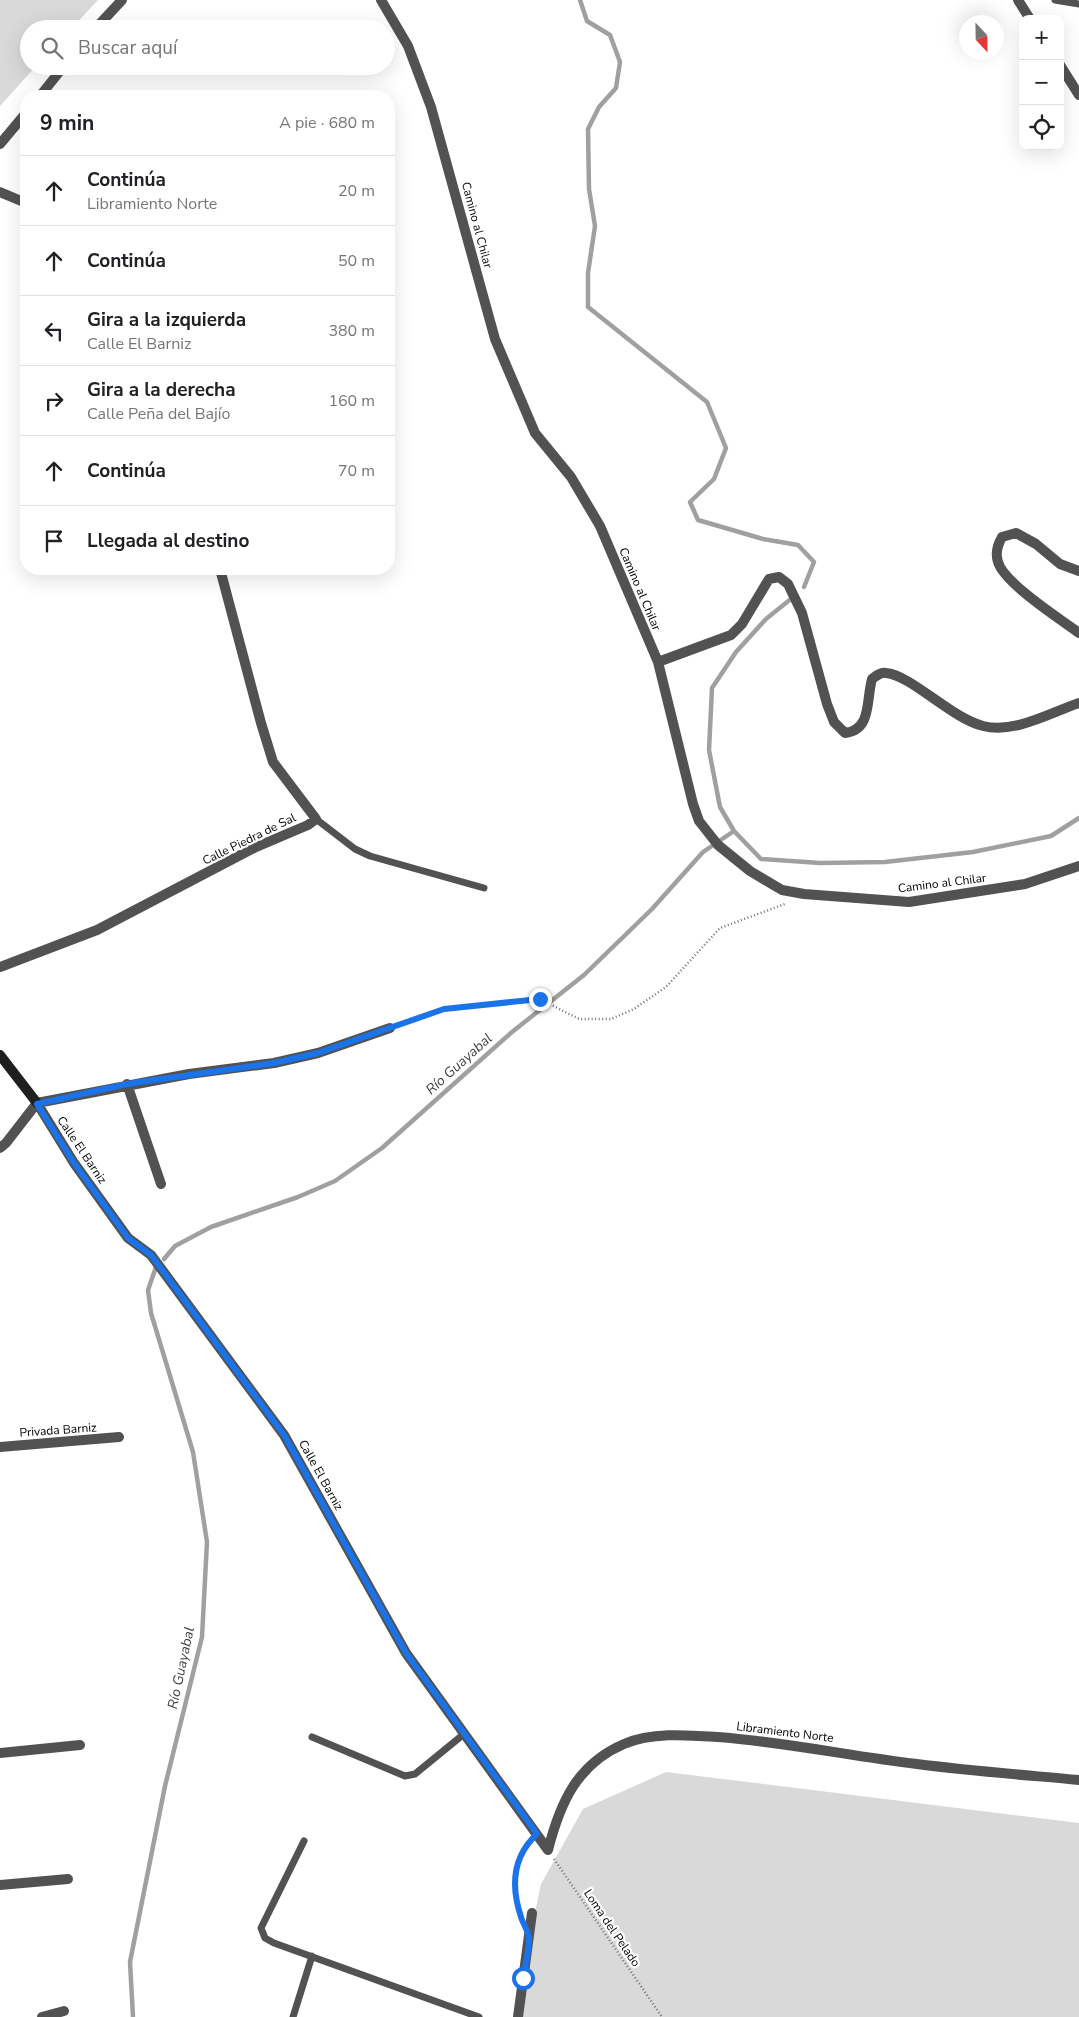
<!DOCTYPE html>
<html lang="es">
<meta charset="utf-8">
<style>
:root{--surface:#fff;--page:#f6f6f6;--text:#202124;--muted:#757577;--line:#e0e0e0}
body{margin:0;font-family:"Nunito Sans",sans-serif;background:var(--page);color:var(--text)}
.controls{position:absolute;right:15px;top:15px;display:grid;overflow:hidden;border-radius:10px;box-shadow:0 5px 20px #0002}
.controls button{width:45px;height:45px;display:grid;place-items:center;padding:0;border:0;border-bottom:1px solid var(--line);background:var(--surface);color:var(--text);font:25px sans-serif}
.compass{position:absolute;left:959px;top:15px;width:45px;height:45px;border-radius:50%;background:var(--surface);box-shadow:0 5px 20px #0002;rotate:158deg}
.stop{position:absolute;width:15px;height:15px;margin:-11px;border:4px solid #1a73e8;border-radius:50%;background:#fff}
.stop.end{background:#1a73e8;border-color:#fff;box-shadow:0 1px 5px #0008}
.list{margin:0;padding:0;list-style:none}
h2{display:flex;justify-content:space-between;align-items:center;height:65px;margin:0;padding:0 20px;font-size:21px}
h2 small{font-size:16px;font-weight:400;color:var(--muted)}
.list li{display:grid;grid-template-columns:32px 1fr auto;gap:15px;align-items:center;box-sizing:border-box;height:70px;padding:0 20px;border-top:1px solid var(--line)}
.list b{display:block;font-size:19px;white-space:nowrap}
.list p{margin:0;font-size:16px;white-space:nowrap;color:var(--muted)}
.list em{font-size:16px;font-style:normal;color:var(--muted)}
.icon{flex:none;width:28px;height:28px;fill:none;stroke:currentColor;stroke-width:2;stroke-linecap:round;stroke-linejoin:round}
.map{position:relative;flex:none;width:1079px;height:2017px;overflow:hidden}
.search{position:absolute;background:var(--surface);box-shadow:0 5px 20px #0002;left:20px;top:20px;width:375px;height:55px;display:flex;align-items:center;gap:12px;box-sizing:border-box;padding:0 18px;border-radius:28px;color:var(--muted);font-size:19px}
.panel{position:absolute;background:var(--surface);box-shadow:0 5px 20px #0002;left:20px;top:90px;width:375px;height:485px;border-radius:20px}
.map>svg:first-child{display:block}
</style>
<div class="map">
<svg width="1079" height="2017" viewBox="0 0 1079 2017">
<rect width="100%" height="100%" fill="#fff"/>
<!-- green -->
<path fill="#d9d9d9" d="M0,0H98L71,29H29V66H36L0,106Z
M666,1772L1079,1823V2017H513L541,1884L583,1809Z"/>
<g fill="none" stroke-linecap="round" stroke-linejoin="round">
<!-- stream -->
<path stroke="#a0a0a0" stroke-width="4.5" d="M580,0L587,21L610,35L620,62L616,88L599,107L588,129L589,189L595,226L588,273V307L707,402L726,448L714,479L690,502L698,520L763,539L798,545L814,562L804,587
M792,598L766,619L736,652L712,688L709,750L720,807L734,831L761,859L820,863L885,862L973,852L1051,836L1079,818
M164,1259L175,1246L211,1227L298,1197L335,1181L382,1148L512,1032L584,975L652,909L703,852L734,831
M133,2017L130,1962L165,1786L202,1637L207,1542L193,1452L151,1313L148,1290L156,1267"/>
<!-- path -->
<path stroke="#747474" stroke-width="2.5" stroke-dasharray="1 2.5" stroke-linecap="butt" d="M400,1024L444,1009L540,999L579,1019H611L634,1009L666,987L720,928L785,904
M554,1859L662,2017
M519,1910C512,1887 513,1862 528,1842"/>
<!-- lane -->
<path stroke="#525252" stroke-width="7" d="M1055,0L1079,4
M316,819L355,849L370,856L484,888
M312,1737L405,1776L415,1774L464,1734
M304,1841L261,1928L265,1938L274,1943L479,2017
M293,2017L312,1956"/>
<!-- street -->
<path stroke="#525252" stroke-width="10" d="M381,0L408,46L431,107L495,339L535,433L571,477L600,526L658,662L693,804L699,821L718,845L750,871L782,890L804,894L909,902L1025,884L1079,866
M1018,0L1030,19
M95,29L122,0
M1060,65L1079,95
M40,96L64,66
M0,144L26,113
M0,192L26,203
M1079,571L1060,564L1036,544L1016,533L1002,537C998,544 995,553 998,562C1004,583 1060,619 1079,633
M658,662L731,635L742,624L769,579L779,577L788,584L802,613L827,704L834,722L845,733C872,730 866,700 872,679C876,676 881,672 886,673C911,675 951,718 983,726C1014,734 1050,713 1079,703
M0,967L97,930L254,848L308,825L316,819L273,762L261,723L220,569
M127,1084L161,1184
M37,1103L74,1163L128,1238L151,1255L284,1435L406,1653L548,1850
M37,1103L189,1074L274,1063L318,1053L390,1028
M0,1148L6,1143L37,1103
M0,1447L119,1437
M0,1753L80,1745
M548,1850C560,1803 577,1764 624,1744C652,1732 688,1735 718,1737C785,1742 850,1756 917,1764C971,1771 1025,1775 1079,1780
M0,1885L68,1879
M42,2017L64,2011
M518,2017L532,1913"/>
<!-- secondary -->
<path stroke="#1f1f1f" stroke-width="10" d="M0,1055L37,1103"/>
</g>
<g fill="none" stroke-linecap="round" stroke-linejoin="round">
<!-- route -->
<path stroke="#1a73e8" stroke-width="6" d="M523,1978C525,1966 529,1952 529,1939C529,1932 523,1924 521,1917C511,1887 512,1857 537,1834L406,1653L284,1435L151,1255L128,1238L74,1163L37,1104L127,1084L274,1063L318,1053L444,1009L540,999"/>
</g>
<g text-anchor="middle" dominant-baseline="central" stroke-width="4.5" stroke-linejoin="round" paint-order="stroke">
<!-- street labels -->
<g font-size="12" fill="#000" stroke="#fff">
<text transform="translate(477 225) rotate(75)">Camino al Chilar</text>
<text transform="translate(640 589) rotate(67)">Camino al Chilar</text>
<text transform="translate(249 839) rotate(-26)">Calle Piedra de Sal</text>
<text transform="translate(942 883) rotate(-7)">Camino al Chilar</text>
<text transform="translate(82 1150) rotate(56)">Calle El Barniz</text>
<text transform="translate(58 1430) rotate(-4)">Privada Barniz</text>
<text transform="translate(321 1475) rotate(61)">Calle El Barniz</text>
<text transform="translate(785 1732) rotate(7)">Libramiento Norte</text>
<text transform="translate(612 1928) rotate(56)">Loma del Pelado</text>
</g>
<!-- water labels -->
<g font-size="14" font-style="italic" fill="#414141" stroke="#fff">
<text transform="translate(459 1064) rotate(-42)">Río Guayabal</text>
<text transform="translate(181 1668) rotate(-78)">Río Guayabal</text>
</g>
</g>
</svg>
<div class="controls">
<button>+</button>
<button>−</button>
<button><svg class="icon" aria-label="locate" viewBox="0 0 24 24"><circle cx="12" cy="12" r="6"/><path d="M12 2v4M12 18v4M2 12h4M18 12h4"/></svg></button>
</div>
<svg class="compass" viewBox="-18 -18 36 36"><path d="M0-13l5 13h-10z" fill="#e53935"/><path d="M0 13l5-13h-10z" fill="#757577"/></svg>
<div class="stop" style="left:523px;top:1978px"></div>
<div class="stop end" style="left:540px;top:999px"></div>
<div class="search"><svg class="icon" aria-label="search" viewBox="0 0 24 24"><circle cx="10" cy="10" r="6"/><path d="M15 15l6 6"/></svg>Buscar aquí</div>
<section class="panel">
<h2>9 min<small>A pie · 680 m</small></h2>
<ul class="list">
<li><svg class="icon" aria-label="ahead" viewBox="0 0 24 24"><path d="M12 20V5M6 11l6-6 6 6"/></svg><div><b>Continúa</b><p>Libramiento Norte</p></div><em>20 m</em></li>
<li><svg class="icon" aria-label="ahead" viewBox="0 0 24 24"><path d="M12 20V5M6 11l6-6 6 6"/></svg><div><b>Continúa</b></div><em>50 m</em></li>
<li><svg class="icon" aria-label="left" viewBox="0 0 24 24"><path d="M17 20v-9H6M10 6l-5 5 5 5"/></svg><div><b>Gira a la izquierda</b><p>Calle El Barniz</p></div><em>380 m</em></li>
<li><svg class="icon" aria-label="right" viewBox="0 0 24 24"><path d="M7 20v-9h11M14 6l5 5-5 5"/></svg><div><b>Gira a la derecha</b><p>Calle Peña del Bajío</p></div><em>160 m</em></li>
<li><svg class="icon" aria-label="ahead" viewBox="0 0 24 24"><path d="M12 20V5M6 11l6-6 6 6"/></svg><div><b>Continúa</b></div><em>70 m</em></li>
<li><svg class="icon" aria-label="arrive" viewBox="0 0 24 24"><path d="M6 21V4h12l-3 4 3 4H6"/></svg><div><b>Llegada al destino</b></div></li>
</ul>
</section>
</div>
